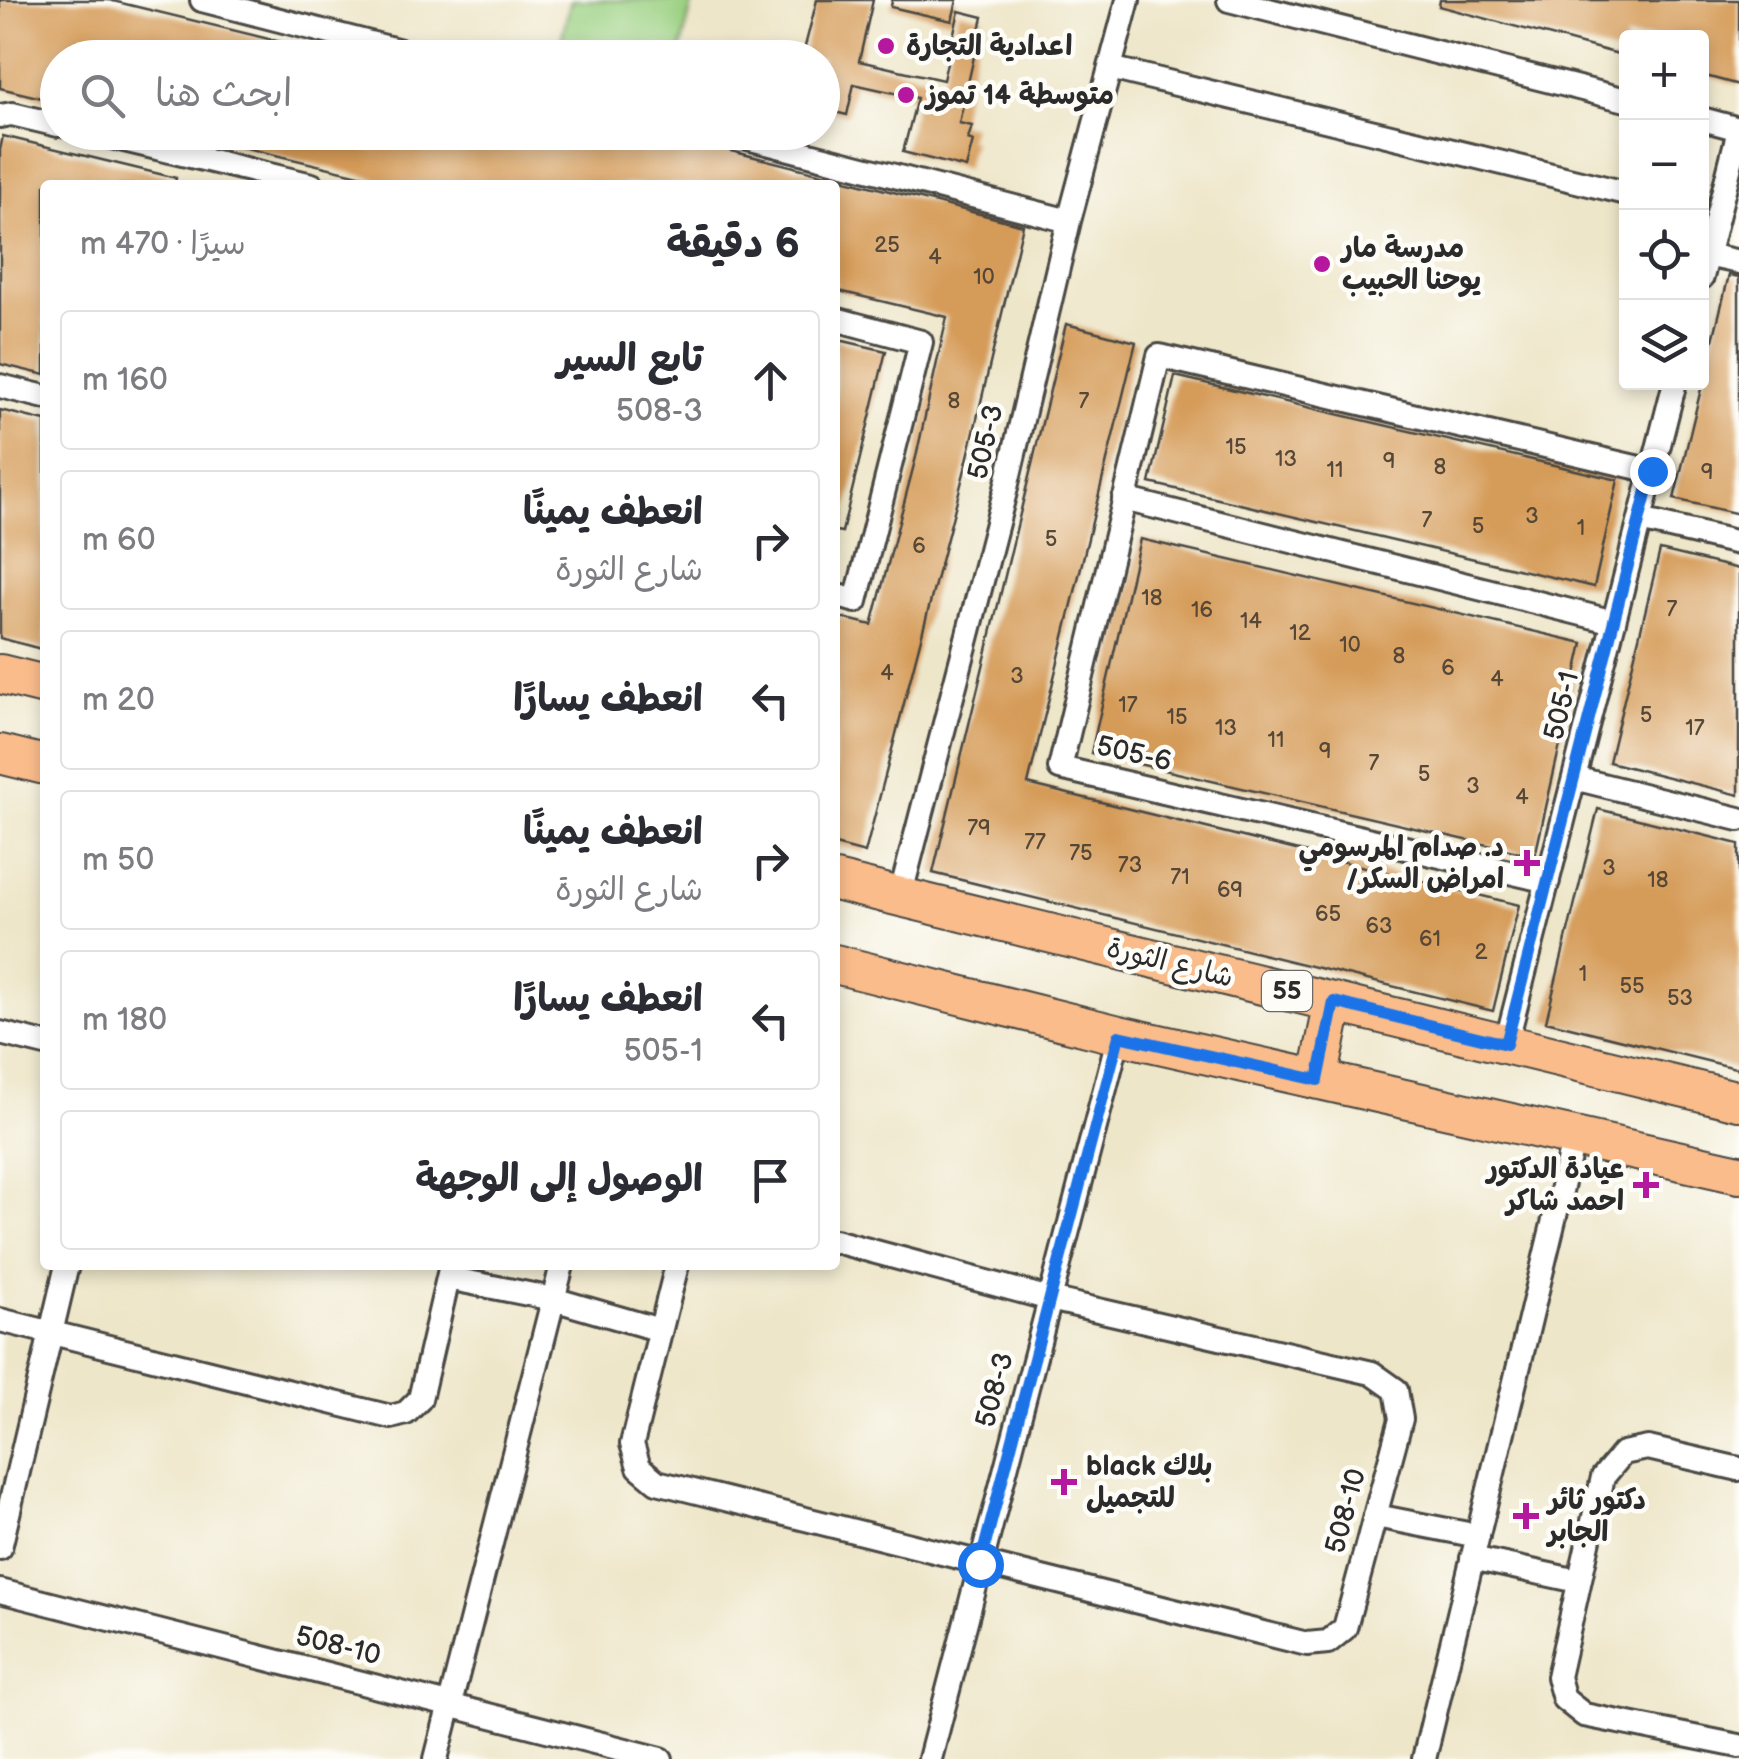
<!DOCTYPE html>
<html lang="ar">
<meta charset="utf-8">
<style>
:root{--surface:#fff;--page:#f2f2f3;--text:#2b2b33;--muted:#7c7c81;--line:#e1e1e2}
body{margin:0;font-family:"Balsamiq Sans","Playpen Sans Arabic",sans-serif;background:var(--page);color:var(--text);direction:rtl}
.controls{position:absolute;right:30px;top:30px;display:grid;overflow:hidden;border-radius:10px;box-shadow:0 5px 15px #0003}
.controls button{width:90px;height:90px;display:grid;place-items:center;padding:0;border:0;border-bottom:2px solid var(--line);background:var(--surface);color:var(--text);font:50px sans-serif}
.stop{position:absolute;width:30px;height:30px;margin:-22px;border:8px solid #1a73e8;border-radius:50%;background:#fff}
.stop.end{background:#1a73e8;border-color:#fff;box-shadow:0 2px 10px #0008}
.list{margin:0;padding:0;list-style:none}
h2{display:flex;justify-content:space-between;align-items:center;height:130px;margin:0;padding:0 40px;font-size:42px}
h2 small{font-size:32px;font-weight:400;color:var(--muted)}
.list li{display:grid;grid-template-columns:65px 1fr auto;gap:30px;align-items:center;box-sizing:border-box;height:140px;margin:0 20px 20px;padding:0 20px;border:2px solid var(--line);border-radius:10px}
.list b{display:block;font-size:38px;white-space:nowrap}
.list p{margin:0;font-size:32px;white-space:nowrap;color:var(--muted)}
.list em{font-size:32px;font-style:normal;color:var(--muted)}
.icon{flex:none;width:55px;height:55px;fill:none;stroke:currentColor;stroke-width:2;stroke-linecap:round;stroke-linejoin:round}
.map{position:relative;flex:none;width:1739px;height:1759px;overflow:hidden;direction:ltr}
.search{position:absolute;background:var(--surface);box-shadow:0 5px 15px #0003;left:40px;top:40px;width:800px;height:110px;display:flex;align-items:center;gap:25px;box-sizing:border-box;padding:0 35px;border-radius:55px;color:var(--muted);font-size:38px}
.panel{position:absolute;background:var(--surface);box-shadow:0 5px 15px #0003;left:40px;top:180px;width:800px;height:1090px;border-radius:10px;direction:rtl}
.map>svg:first-child{display:block}
</style>
<div class="map">
<svg width="1739" height="1759" viewBox="0 0 1739 1759">
<rect width="100%" height="100%" fill="#fdfcf7"/>
<filter id="ink" filterUnits="userSpaceOnUse"><feTurbulence type="fractalNoise" baseFrequency=".01" numOctaves="2"/><feDisplacementMap in="SourceGraphic" scale="20" xChannelSelector="R" yChannelSelector="G"/><feConvolveMatrix kernelMatrix="1 2 1 2 8 2 1 2 1" color-interpolation-filters="sRGB"/></filter>
<filter id="wash" filterUnits="userSpaceOnUse"><feTurbulence type="fractalNoise" baseFrequency=".0048" numOctaves="4" result="noise"/><feDisplacementMap in="SourceGraphic" scale="40" xChannelSelector="R" yChannelSelector="G"/><feGaussianBlur stdDeviation="2.25" result="paint"/><feColorMatrix in="noise" values="0 0 0 0 0 0 0 0 0 0 0 0 0 0 0 0 0 1.4 0 .05"/><feComposite in="paint" operator="in"/></filter>
<g filter="url(#wash)">
<rect width="100%" height="100%" fill="#eee6c9"/>
<!-- green -->
<path fill="#9ad081" stroke="#627e56" stroke-width="2.5" d="M571,0H693L679,57H557Z"/>
<g id="blocks">
<!-- building -->
<path fill="#d59b59" d="M0,0H109L318,51L317,58H58V102L0,88Z
M817,0H873L859,61L943,80L959,11L983,17L959,123L972,126L968,139L973,141L966,168L903,152L917,98L854,84L847,115L822,109V58H802Z
M892,0H957L952,21L891,7Z
M1440,0H1739V85L1702,75V38H1626V56L1439,6Z
M214,132H656L1023,225L965,469L865,853L835,845V616L872,625L916,457L947,317L835,290V185H401L213,140Z
M3,136L176,178L175,185H45V375L0,364V150Z
M1729,275L1739,277V514L1674,499Z
M1066,324L1136,342L1028,784L1519,905L1493,1011L933,873Z
M835,339L886,351L842,532L835,531Z
M1175,376L1618,480L1594,587L1150,483Z
M0,410L45,421V650L0,638Z
M1140,539L1583,643L1535,856L1091,753Z
M1660,550L1739,569V795L1609,762Z
M1598,809L1739,844V1069L1546,1021Z"/>
</g>
</g>
<g filter="url(#ink)">
<use href="#blocks" fill-opacity="0" stroke="#484743" stroke-width="2.5"/>
<g fill="none" stroke-linecap="round" stroke-linejoin="round">
<defs>
<path id="minor" d="M202,0L428,58
M1229,0L1626,100
M1110,68L1626,193
M0,116L12,114L58,125
M1702,119L1739,129
M90,132L312,185
M724,132L1069,221
M1707,255L1739,262
M1702,277L1739,130
M835,319L921,342L856,601L835,595
M0,386L45,397
M1124,499L1614,622
M1640,520L1739,543
M1574,778L1739,819
M1548,881L1060,768L1159,356L1652,471
M900,897L1005,492L1069,221L1128,0
M0,1033L45,1044
M1506,1044L1675,382
M677,1265L632,1444L639,1467L657,1482L1307,1644L1328,1642L1345,1628L1401,1419L1396,1390L1372,1373L1050,1299L835,1241
M448,1278L553,1299L660,1330
M0,1320L391,1417L406,1413L420,1399L451,1265
M1739,1469L1648,1448L1623,1453L1603,1477L1558,1677L1564,1699L1584,1715L1739,1746
M1376,1516L1478,1536
M0,1548L67,1265
M1472,1558L1578,1581
M0,1591L661,1759
M436,1759L562,1265
M930,1759L1119,1035
M1424,1759L1574,1137"/>
<path id="primary" d="M0,674L45,685
M0,754L45,765
M835,881L1739,1101
M835,964L1119,1035L1739,1174
M1318,1080L1334,1002"/>
</defs>
<!-- minor casing -->
<use href="#minor" stroke="#484743" stroke-width="28"/>
<!-- primary casing -->
<use href="#primary" stroke="#484743" stroke-width="42"/>
<!-- minor -->
<use href="#minor" stroke="#fff" stroke-width="22"/>
<!-- primary -->
<use href="#primary" stroke="#fabc8b" stroke-width="38"/>
</g>
</g>
<g fill="none" stroke-linecap="round" stroke-linejoin="round" filter="url(#ink)">
<!-- route -->
<path stroke="#1a73e8" stroke-width="12" d="M980,1564L1119,1036L1318,1080L1334,1002L1506,1044L1652,471"/>
</g>
<!-- markers -->
<g fill="#b5179e" stroke="#fdfcf7" stroke-width="4">
<circle cx="886" cy="46" r="10"/>
<circle cx="906" cy="95" r="10"/>
<circle cx="1322" cy="264" r="10"/>
<path d="M1522 848h10v10h10v10h-10v10h-10v-10h-10v-10h10z"/>
<path d="M1641 1170h10v10h10v10h-10v10h-10v-10h-10v-10h10z"/>
<path d="M1059 1467h10v10h10v10h-10v10h-10v-10h-10v-10h10z"/>
<path d="M1521 1501h10v10h10v10h-10v10h-10v-10h-10v-10h10z"/>
</g>
<g text-anchor="middle" dominant-baseline="central" stroke-width="9" stroke-linejoin="round" paint-order="stroke">
<!-- number labels -->
<g font-size="22" fill="#564736">
<text x="887" y="245">25</text>
<text x="935" y="257">4</text>
<text x="984" y="277">10</text>
<text x="954" y="401">8</text>
<text x="1084" y="401">7</text>
<text x="1236" y="447">15</text>
<text x="1286" y="459">13</text>
<text x="1389" y="461">9</text>
<text x="1440" y="467">8</text>
<text x="1335" y="470">11</text>
<text x="1707" y="472">9</text>
<text x="1532" y="516">3</text>
<text x="1427" y="520">7</text>
<text x="1478" y="526">5</text>
<text x="1581" y="528">1</text>
<text x="1051" y="539">5</text>
<text x="919" y="546">6</text>
<text x="1152" y="598">18</text>
<text x="1672" y="609">7</text>
<text x="1202" y="610">16</text>
<text x="1251" y="621">14</text>
<text x="1300" y="633">12</text>
<text x="1350" y="645">10</text>
<text x="1399" y="656">8</text>
<text x="1448" y="668">6</text>
<text x="887" y="673">4</text>
<text x="1017" y="676">3</text>
<text x="1497" y="679">4</text>
<text x="1128" y="705">17</text>
<text x="1646" y="715">5</text>
<text x="1177" y="717">15</text>
<text x="1226" y="728">13</text>
<text x="1695" y="728">17</text>
<text x="1276" y="740">11</text>
<text x="1325" y="751">9</text>
<text x="1374" y="763">7</text>
<text x="1424" y="774">5</text>
<text x="1473" y="786">3</text>
<text x="1522" y="797">4</text>
<text x="979" y="828">79</text>
<text x="1035" y="842">77</text>
<text x="1081" y="853">75</text>
<text x="1130" y="865">73</text>
<text x="1609" y="868">3</text>
<text x="1180" y="877">71</text>
<text x="1658" y="880">18</text>
<text x="1230" y="890">69</text>
<text x="1328" y="914">65</text>
<text x="1379" y="926">63</text>
<text x="1430" y="939">61</text>
<text x="1481" y="952">2</text>
<text x="1583" y="974">1</text>
<text x="1632" y="986">55</text>
<text x="1680" y="998">53</text>
</g>
<!-- shield labels -->
<rect fill="#fdfcf7" stroke="#6a6a68" stroke-width="2.5" x="1262" y="971" width="50" height="40" rx="8"/>
<g font-size="25" font-weight="bold" fill="#2b2b2b">
<text x="1287" y="991">55</text>
</g>
<!-- poi labels -->
<g font-size="28" font-weight="bold" fill="#2b2b2b" stroke="#fdfcf7" text-anchor="start">
<text x="906" y="46">اعدادية التجارة</text>
<text x="926" y="95">متوسطة 14 تموز</text>
<text x="1342" y="248">مدرسة مار<tspan x="1342" dy="32">يوحنا الحبيب</tspan></text>
<text x="1504" y="847" text-anchor="end">د. صدام المرسومي<tspan x="1504" dy="32">/امراض السكر</tspan></text>
<text x="1624" y="1169" text-anchor="end">عيادة الدكتور<tspan x="1624" dy="32">احمد شاكر</tspan></text>
<text x="1086" y="1466">black بلاك<tspan x="1086" dy="32">للتجميل</tspan></text>
<text x="1548" y="1500">دكتور ثائر<tspan x="1548" dy="32">الجابر</tspan></text>
</g>
<!-- street labels -->
<g font-size="28" fill="#2b2b2b" stroke="#fdfcf7">
<text transform="translate(986 442) rotate(-77)">505-3</text>
<text transform="translate(1562 706) rotate(-76)">505-1</text>
<text transform="translate(1134 754) rotate(13)">505-6</text>
<text transform="translate(1170 963) rotate(14)">شارع الثورة</text>
<text transform="translate(995 1390) rotate(-75)">508-3</text>
<text transform="translate(1346 1511) rotate(-75)">508-10</text>
<text transform="translate(338 1646) rotate(14)">508-10</text>
</g>
</g>
</svg>
<div class="controls">
<button>+</button>
<button>−</button>
<button><svg class="icon" aria-label="locate" viewBox="0 0 24 24"><circle cx="12" cy="12" r="6"/><path d="M12 2v4M12 18v4M2 12h4M18 12h4"/></svg></button>
<button><svg class="icon" aria-label="layers" viewBox="0 0 24 24"><path d="M12 4l9 5-9 5-9-5zM3 14l9 5 9-5"/></svg></button>
</div>
<div class="stop" style="left:980px;top:1564px"></div>
<div class="stop end" style="left:1652px;top:471px"></div>
<div class="search"><svg class="icon" aria-label="search" viewBox="0 0 24 24"><circle cx="10" cy="10" r="6"/><path d="M15 15l6 6"/></svg>ابحث هنا</div>
<section class="panel">
<h2>6 دقيقة<small>سيرًا · 470 m</small></h2>
<ul class="list">
<li><svg class="icon" aria-label="ahead" viewBox="0 0 24 24"><path d="M12 20V5M6 11l6-6 6 6"/></svg><div><b>تابع السير</b><p>508-3</p></div><em>160 m</em></li>
<li><svg class="icon" aria-label="right" viewBox="0 0 24 24"><path d="M7 20v-9h11M14 6l5 5-5 5"/></svg><div><b>انعطف يمينًا</b><p>شارع الثورة</p></div><em>60 m</em></li>
<li><svg class="icon" aria-label="left" viewBox="0 0 24 24"><path d="M17 20v-9H6M10 6l-5 5 5 5"/></svg><div><b>انعطف يسارًا</b></div><em>20 m</em></li>
<li><svg class="icon" aria-label="right" viewBox="0 0 24 24"><path d="M7 20v-9h11M14 6l5 5-5 5"/></svg><div><b>انعطف يمينًا</b><p>شارع الثورة</p></div><em>50 m</em></li>
<li><svg class="icon" aria-label="left" viewBox="0 0 24 24"><path d="M17 20v-9H6M10 6l-5 5 5 5"/></svg><div><b>انعطف يسارًا</b><p>505-1</p></div><em>180 m</em></li>
<li><svg class="icon" aria-label="arrive" viewBox="0 0 24 24"><path d="M6 21V4h12l-3 4 3 4H6"/></svg><div><b>الوصول إلى الوجهة</b></div></li>
</ul>
</section>
</div>
